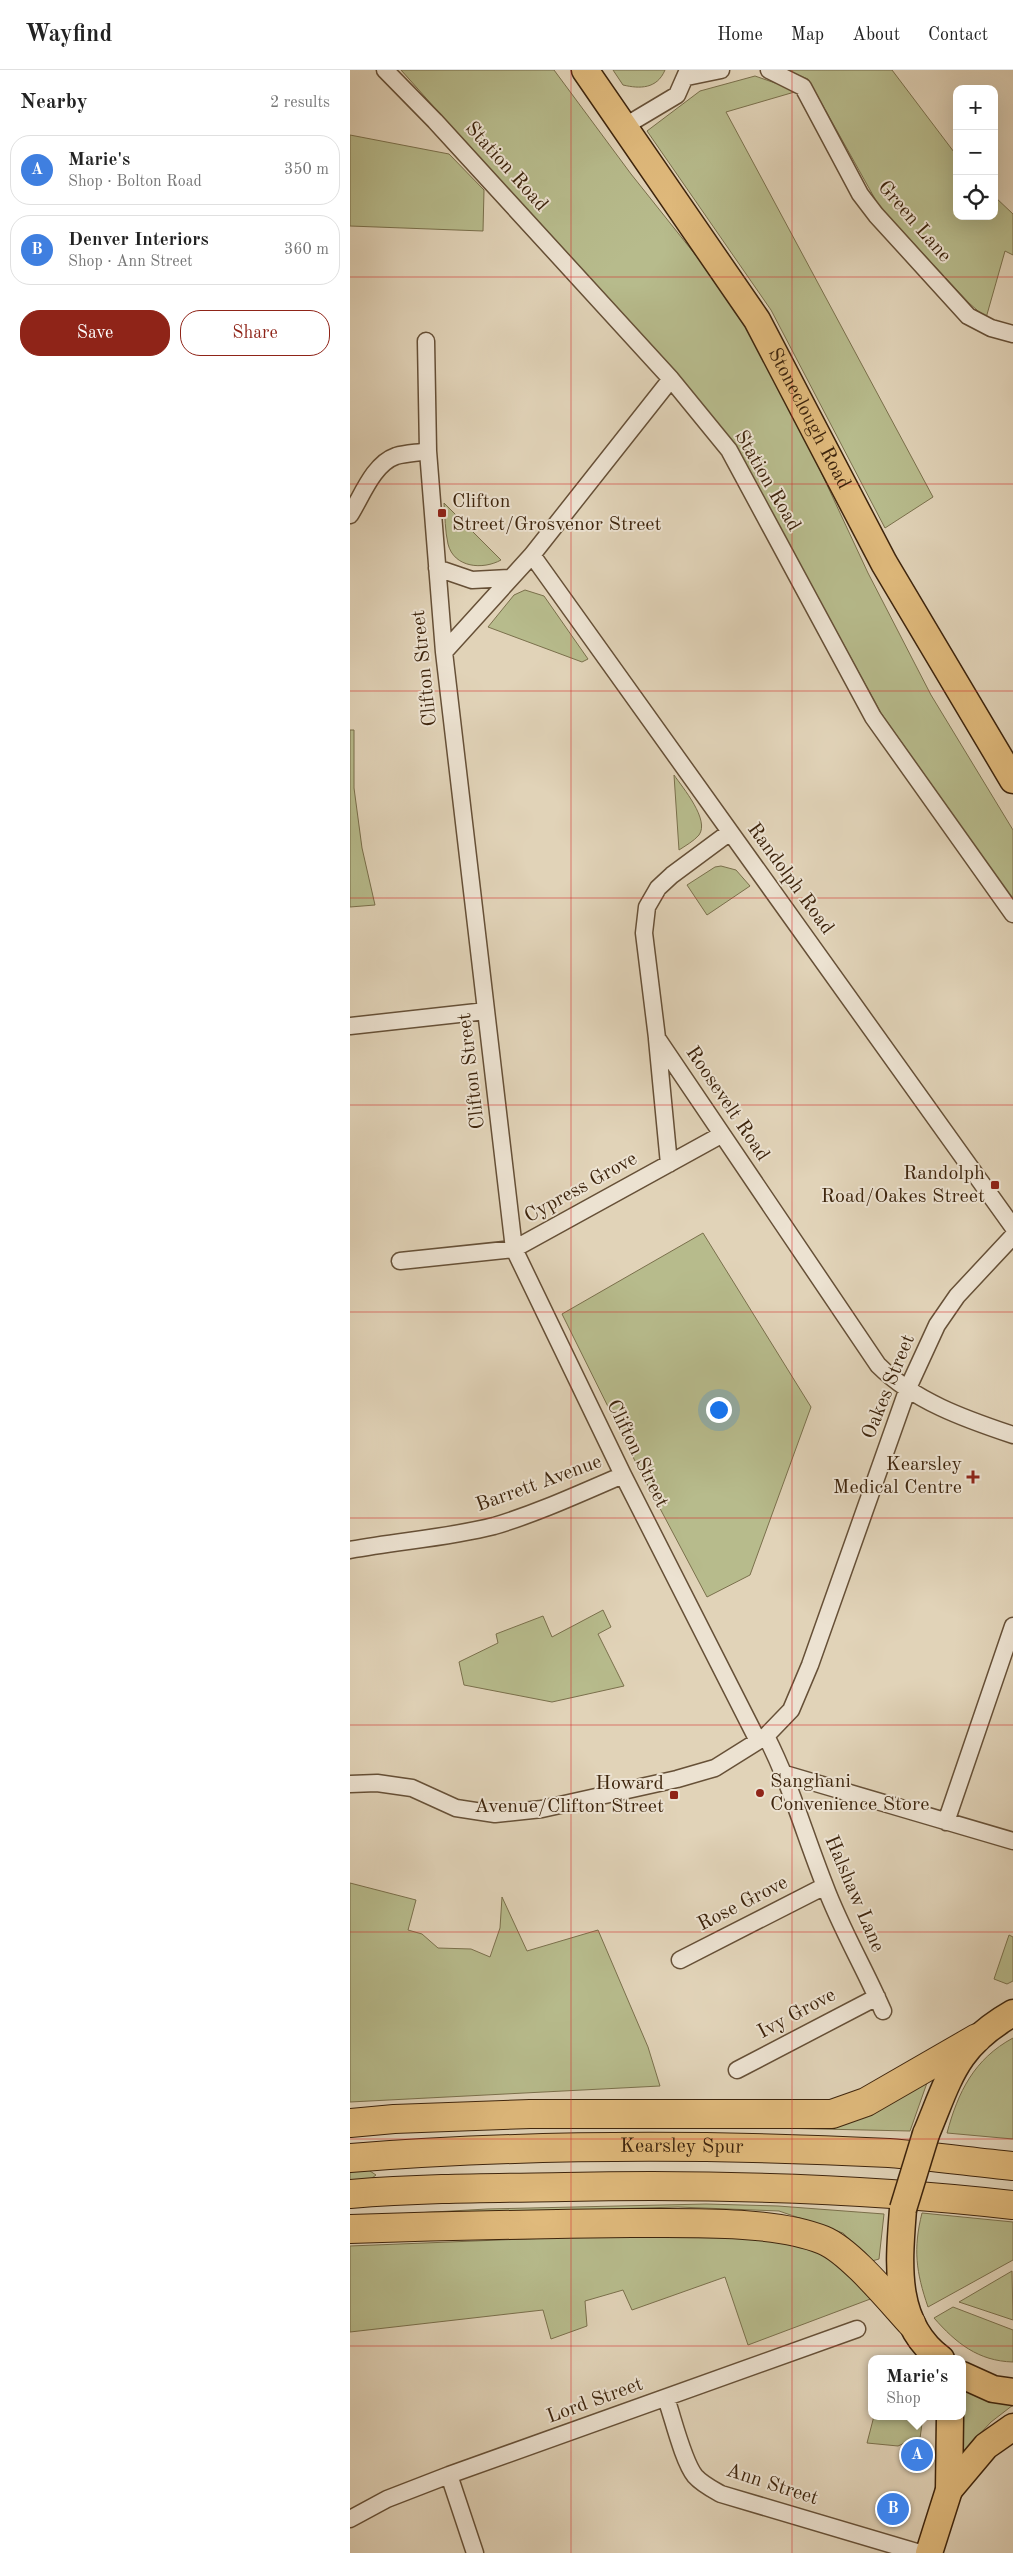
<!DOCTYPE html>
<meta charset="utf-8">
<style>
:root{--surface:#fff;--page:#f2f2f2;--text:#222;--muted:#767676;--line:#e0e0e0;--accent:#8f2418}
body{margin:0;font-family:"Old Standard TT",serif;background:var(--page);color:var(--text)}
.controls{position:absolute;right:15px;top:15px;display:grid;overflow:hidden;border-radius:10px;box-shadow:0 5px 20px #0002}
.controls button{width:45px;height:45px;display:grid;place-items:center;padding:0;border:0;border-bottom:1px solid var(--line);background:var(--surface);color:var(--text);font:25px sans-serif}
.you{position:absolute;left:368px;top:1339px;width:18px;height:18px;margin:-12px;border:4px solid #fff;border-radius:50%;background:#1a73e8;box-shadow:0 0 0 8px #1a73e833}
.badge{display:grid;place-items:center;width:32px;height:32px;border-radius:50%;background:var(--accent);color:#fff;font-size:16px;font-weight:700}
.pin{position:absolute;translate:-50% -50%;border:2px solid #fff;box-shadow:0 1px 5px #0006}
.popup{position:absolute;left:518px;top:2285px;width:98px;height:65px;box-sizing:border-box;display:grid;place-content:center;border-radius:10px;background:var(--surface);filter:drop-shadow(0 1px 4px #0005);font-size:16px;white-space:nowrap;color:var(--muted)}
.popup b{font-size:19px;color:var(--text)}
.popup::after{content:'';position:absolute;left:50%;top:100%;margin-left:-10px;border:10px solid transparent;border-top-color:var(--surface)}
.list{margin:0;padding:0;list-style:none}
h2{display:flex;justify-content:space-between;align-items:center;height:65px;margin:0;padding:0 20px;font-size:21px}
h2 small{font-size:16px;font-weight:400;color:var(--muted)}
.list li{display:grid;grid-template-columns:32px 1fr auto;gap:15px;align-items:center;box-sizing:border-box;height:70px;margin:0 10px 10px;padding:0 10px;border:1px solid var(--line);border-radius:20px}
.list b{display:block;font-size:19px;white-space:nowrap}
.list p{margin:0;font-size:16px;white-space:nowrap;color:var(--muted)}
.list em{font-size:16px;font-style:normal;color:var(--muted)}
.actions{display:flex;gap:10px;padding:15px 20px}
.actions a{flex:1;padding:11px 0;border:1px solid var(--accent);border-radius:20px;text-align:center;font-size:18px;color:var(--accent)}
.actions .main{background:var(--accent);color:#fff}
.icon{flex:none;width:28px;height:28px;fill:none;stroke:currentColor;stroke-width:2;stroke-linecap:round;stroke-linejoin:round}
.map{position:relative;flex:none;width:663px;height:2483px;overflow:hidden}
header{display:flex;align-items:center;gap:30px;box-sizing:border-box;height:70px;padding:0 25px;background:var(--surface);border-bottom:1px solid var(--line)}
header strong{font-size:24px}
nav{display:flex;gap:28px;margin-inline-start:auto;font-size:18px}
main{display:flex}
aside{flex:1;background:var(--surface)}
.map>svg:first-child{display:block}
</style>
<header>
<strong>Wayfind</strong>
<nav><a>Home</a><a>Map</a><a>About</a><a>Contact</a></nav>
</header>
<main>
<aside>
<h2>Nearby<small>2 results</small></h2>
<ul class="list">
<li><span class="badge" style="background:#3f7fe0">A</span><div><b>Marie's</b><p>Shop · Bolton Road</p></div><em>350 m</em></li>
<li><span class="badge" style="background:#3f7fe0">B</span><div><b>Denver Interiors</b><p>Shop · Ann Street</p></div><em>360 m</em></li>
</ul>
<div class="actions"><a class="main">Save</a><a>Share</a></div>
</aside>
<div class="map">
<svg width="663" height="2483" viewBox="0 0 663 2483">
<rect width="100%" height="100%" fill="#e1d3b8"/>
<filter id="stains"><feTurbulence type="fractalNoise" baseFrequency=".004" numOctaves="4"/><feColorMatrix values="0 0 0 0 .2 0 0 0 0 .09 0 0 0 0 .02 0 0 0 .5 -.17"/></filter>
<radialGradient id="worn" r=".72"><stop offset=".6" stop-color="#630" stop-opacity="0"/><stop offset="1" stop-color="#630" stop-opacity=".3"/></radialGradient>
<!-- green -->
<path fill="#b7bb8c" stroke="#7a704c" d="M51,0H204L281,104L375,222L423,299L518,503L581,625L663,760V830L531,643L385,375Z
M263,0H315C307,19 290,19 273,15Z
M436,0H542L607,86V146H644V126L663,144V185L655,181L636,248L619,233L529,136L458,9Z
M405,6L448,21L376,42L583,427L535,458L421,240L297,61L350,21Z
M0,65L99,84L134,120L133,161L0,156Z
M94,433L151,490C133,500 104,498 98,474C95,461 95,446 94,433Z
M175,520L194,526L238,589L232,592L138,557L164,525Z
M0,660H4V718L12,778L25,835L0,837Z
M324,705C333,718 360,750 349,765C344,771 335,776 329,780Z
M371,796L386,800L400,816L357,845L337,815L365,797Z
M353,1163L461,1337L400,1505L357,1527L288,1397L212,1244Z
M253,1540L261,1557L248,1564L274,1616L202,1632L114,1615L109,1592L148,1573L146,1564L193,1546L202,1567Z
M0,1813L66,1830L58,1860L72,1864L88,1878L121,1879L140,1887L150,1858L152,1827L177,1881L248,1860L298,1977L310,2016L0,2032Z
M659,1865L663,1867V1911L657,1914L644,1909Z
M663,1968V2069L597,2063C608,2022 624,1989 663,1968Z
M576,2007L578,2010L560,2061L246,2054L110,2058L0,2065V2063L32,2060L260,2050L467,2053L504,2045L557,2020Z
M17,2099L26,2105L18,2111L0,2112V2100Z
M356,2134L428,2136L534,2144L529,2189L522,2191L493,2163L429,2141L328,2137L12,2146L137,2139Z
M572,2143L663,2152V2190L578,2237C566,2202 563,2179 572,2143Z
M224,2167L399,2168L468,2177L523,2228L398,2275L375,2207L282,2240L273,2220L235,2231L237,2256L201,2269L193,2240L0,2262V2176Z
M662,2201L663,2250L609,2232Z
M603,2237L663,2260V2292C628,2291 606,2273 584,2248Z
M612,2318L663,2335L641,2352L613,2382L608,2378L612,2346Z
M524,2346H573L569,2376L557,2372L548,2376L517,2373Z"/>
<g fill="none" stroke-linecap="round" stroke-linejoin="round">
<defs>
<path id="minor" d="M35,0L85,51L321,309L379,380L523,647L663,844
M419,0L453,17L510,124L526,145L618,246L641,258L663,264
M337,7L371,0
M275,56L327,25L338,0
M76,271L78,381L94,582L164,1179L273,1405L408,1671
M0,445C12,426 23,394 46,386C56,383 68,383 78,381
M182,485L663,1157
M87,498L122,510L159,508
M94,582L182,485L321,309
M380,762L322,805L308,818L297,837L294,863L307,968L528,1295C564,1331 615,1349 663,1365
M0,956L136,941
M307,969L319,1094
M50,1191L164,1179L371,1065
M0,1480C48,1471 97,1468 144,1456C188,1443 231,1423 273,1405
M416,1666C441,1715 455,1766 475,1816C491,1859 515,1899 533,1941
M435,1704L663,1771
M0,1714L27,1713L62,1718L106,1738L145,1744L192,1739L327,1709L365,1698L416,1666L441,1640L460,1595L558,1318L587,1255L607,1226L663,1166
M596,1752L663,1556
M330,1890L475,1816
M387,2000L527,1927
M316,2328C323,2348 333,2391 345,2406C352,2414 362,2419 371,2424L570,2483
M99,2405L125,2483
M0,2449L37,2429L99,2405L507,2259"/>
<g id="primary">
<path id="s1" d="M235,0L407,250L534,493L663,710"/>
<path d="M576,2064C600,2007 605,1976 663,1943"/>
<path d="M553,2139C549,2192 542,2253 591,2289"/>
<path d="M612,2305L643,2319L663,2322"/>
<path d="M599,2420L636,2376L663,2357"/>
<path d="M579,2483L599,2420L600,2346"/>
</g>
<path id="trunk" d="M0,2053L44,2049L180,2044H482L516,2032L627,1968
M0,2159C94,2156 187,2154 281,2153C335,2153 424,2150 473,2170C500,2181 540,2230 561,2253"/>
<g id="motorway">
<path id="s2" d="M0,2088C179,2074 360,2074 539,2083C580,2086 622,2092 663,2096"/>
<path d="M0,2124C71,2118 143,2118 215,2117C364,2114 515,2118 663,2135"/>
</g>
</defs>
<!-- minor casing -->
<use href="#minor" stroke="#665037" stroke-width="19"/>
<!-- primary casing -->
<use href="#primary" stroke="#3d240c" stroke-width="29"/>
<!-- trunk casing -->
<use href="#trunk" stroke="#3d240c" stroke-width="30"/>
<!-- motorway casing -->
<use href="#motorway" stroke="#3d240c" stroke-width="30"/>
<!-- minor -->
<use href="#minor" stroke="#ece2d1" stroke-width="16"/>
<!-- primary -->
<use href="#primary" stroke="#e0ba7c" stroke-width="26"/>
<!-- trunk -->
<use href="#trunk" stroke="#e0ba7c" stroke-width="28"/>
<!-- motorway -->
<use href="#motorway" stroke="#e0ba7c" stroke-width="28"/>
<defs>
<path id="primary-bridge" d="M553,2139L576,2064"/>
</defs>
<!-- primary-bridge casing -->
<use href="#primary-bridge" stroke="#3d240c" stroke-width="29" stroke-linecap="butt"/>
<!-- primary-bridge -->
<use href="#primary-bridge" stroke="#e0ba7c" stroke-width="26"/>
</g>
<!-- grid -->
<path fill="none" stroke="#d62828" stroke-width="1" stroke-opacity="0.55" d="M221,0V2483M442,0V2483M0,207H663M0,414H663M0,621H663M0,828H663M0,1035H663M0,1242H663M0,1448H663M0,1655H663M0,1862H663M0,2069H663M0,2276H663"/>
<!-- markers -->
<g fill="#8f2418" stroke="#ece2d1" stroke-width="2">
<rect x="87" y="438" width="10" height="10" rx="2.5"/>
<rect x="640" y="1110" width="10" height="10" rx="2.5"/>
<path d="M620.5 1399.5h5v5h5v5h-5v5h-5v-5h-5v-5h5z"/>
<circle cx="410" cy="1723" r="5"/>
<rect x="319" y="1720" width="10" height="10" rx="2.5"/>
</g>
<g text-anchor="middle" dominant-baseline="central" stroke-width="4" stroke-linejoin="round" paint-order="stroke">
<!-- street labels -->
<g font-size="20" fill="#3d240c" stroke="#ece2d1">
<text transform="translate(156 97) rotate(48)">Station Road</text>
<text transform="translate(564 152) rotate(49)">Green Lane</text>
<text stroke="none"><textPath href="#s1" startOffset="415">Stoneclough Road</textPath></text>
<text transform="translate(417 411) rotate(60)">Station Road</text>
<text transform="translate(75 598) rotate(-96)">Clifton Street</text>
<text transform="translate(440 809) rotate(54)">Randolph Road</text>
<text transform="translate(122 1001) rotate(-97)">Clifton Street</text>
<text transform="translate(377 1034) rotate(56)">Roosevelt Road</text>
<text transform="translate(231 1118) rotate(-29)">Cypress Grove</text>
<text transform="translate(539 1317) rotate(-68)">Oakes Street</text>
<text transform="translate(287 1384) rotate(64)">Clifton Street</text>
<text transform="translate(189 1414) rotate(-20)">Barrett Avenue</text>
<text transform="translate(504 1824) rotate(67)">Halshaw Lane</text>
<text transform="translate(393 1834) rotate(-27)">Rose Grove</text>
<text transform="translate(447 1944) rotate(-28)">Ivy Grove</text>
<text stroke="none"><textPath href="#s2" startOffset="332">Kearsley Spur</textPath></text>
<text transform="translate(245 2331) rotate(-20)">Lord Street</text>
<text transform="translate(422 2415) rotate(18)">Ann Street</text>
</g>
<!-- poi labels -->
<g font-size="20" fill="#3d240c" stroke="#ece2d1" text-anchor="end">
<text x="102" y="432" text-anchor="start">Clifton<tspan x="102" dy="23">Street/Grosvenor Street</tspan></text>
<text x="635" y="1104">Randolph<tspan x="635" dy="23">Road/Oakes Street</tspan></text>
<text x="612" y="1395">Kearsley<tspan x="612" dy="23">Medical Centre</tspan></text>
<text x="420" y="1712" text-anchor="start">Sanghani<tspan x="420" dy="23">Convenience Store</tspan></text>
<text x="314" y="1714">Howard<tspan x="314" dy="23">Avenue/Clifton Street</tspan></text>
</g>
</g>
<rect width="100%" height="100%" filter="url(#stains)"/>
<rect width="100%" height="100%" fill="url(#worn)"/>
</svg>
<div class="controls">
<button>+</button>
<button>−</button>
<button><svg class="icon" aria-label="locate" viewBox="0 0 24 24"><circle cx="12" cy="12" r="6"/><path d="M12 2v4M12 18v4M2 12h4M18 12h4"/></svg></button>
</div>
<div class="you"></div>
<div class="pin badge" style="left:567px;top:2385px;background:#3f7fe0">A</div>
<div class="popup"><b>Marie's</b>Shop</div>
<div class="pin badge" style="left:543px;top:2439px;background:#3f7fe0">B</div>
</div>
</main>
